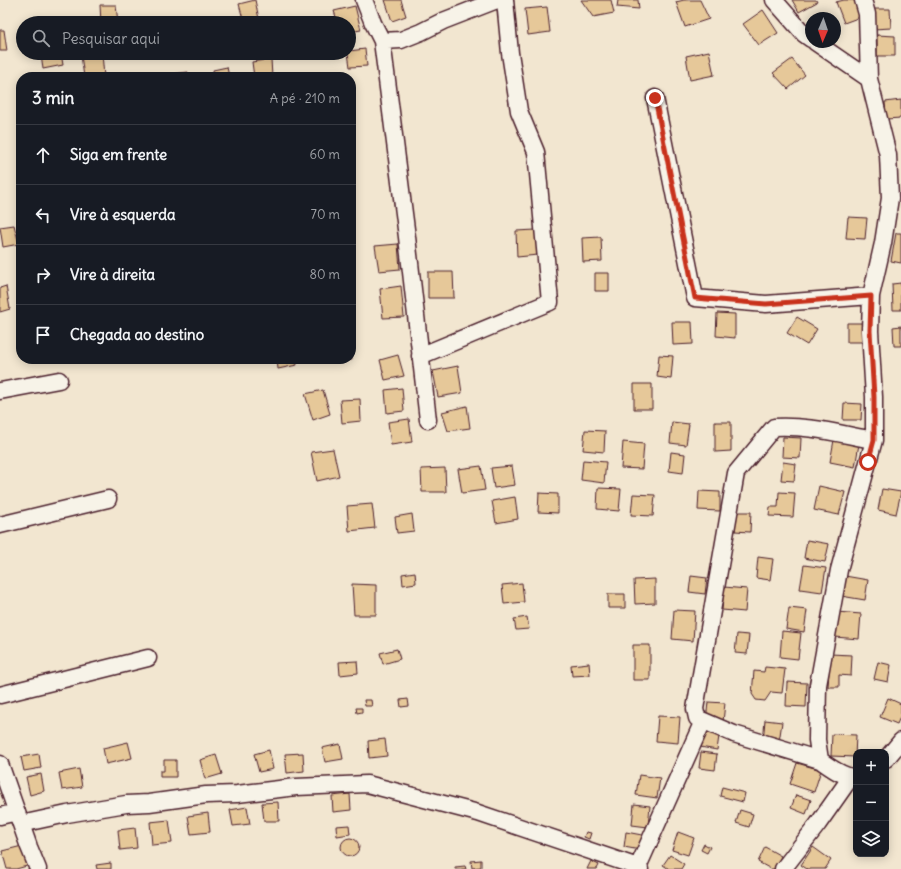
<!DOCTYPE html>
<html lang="pt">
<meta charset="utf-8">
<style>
:root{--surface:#171b24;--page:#242831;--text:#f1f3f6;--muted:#9ea1a6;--line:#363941}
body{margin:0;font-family:Delius,sans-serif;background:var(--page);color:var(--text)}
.controls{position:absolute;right:12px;bottom:12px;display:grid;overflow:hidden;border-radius:8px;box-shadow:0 2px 10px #0003}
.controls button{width:36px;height:36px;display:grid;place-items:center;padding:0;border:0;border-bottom:1px solid var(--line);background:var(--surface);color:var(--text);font:20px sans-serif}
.compass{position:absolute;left:805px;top:12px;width:36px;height:36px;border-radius:50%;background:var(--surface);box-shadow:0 2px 10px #0003;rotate:182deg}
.stop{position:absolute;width:12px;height:12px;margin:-9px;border:3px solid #c8321e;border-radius:50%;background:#fff}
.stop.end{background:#c8321e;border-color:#fff;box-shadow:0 1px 4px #0008}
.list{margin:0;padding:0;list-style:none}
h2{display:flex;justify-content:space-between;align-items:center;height:52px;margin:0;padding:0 16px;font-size:17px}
h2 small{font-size:13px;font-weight:400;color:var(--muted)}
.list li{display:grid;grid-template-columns:26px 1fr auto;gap:12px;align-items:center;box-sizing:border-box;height:60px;padding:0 16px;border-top:1px solid var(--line)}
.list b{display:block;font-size:15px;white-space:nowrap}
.list em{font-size:13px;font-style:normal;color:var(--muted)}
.icon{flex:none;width:22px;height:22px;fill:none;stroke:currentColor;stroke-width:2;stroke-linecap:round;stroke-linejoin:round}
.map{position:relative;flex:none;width:901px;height:869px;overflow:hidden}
.search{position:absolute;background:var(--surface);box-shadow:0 2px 10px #0003;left:16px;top:16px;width:340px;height:44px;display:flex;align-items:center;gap:10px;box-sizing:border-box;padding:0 14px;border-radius:22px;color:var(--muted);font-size:15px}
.panel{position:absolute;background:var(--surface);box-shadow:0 2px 10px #0003;left:16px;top:72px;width:340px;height:292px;border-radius:16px}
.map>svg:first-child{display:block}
</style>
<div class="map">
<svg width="901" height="869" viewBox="0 0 901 869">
<rect width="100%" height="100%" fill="#f2e6d0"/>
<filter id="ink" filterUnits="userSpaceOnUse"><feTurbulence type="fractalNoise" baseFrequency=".025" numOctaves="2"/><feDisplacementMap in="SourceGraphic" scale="8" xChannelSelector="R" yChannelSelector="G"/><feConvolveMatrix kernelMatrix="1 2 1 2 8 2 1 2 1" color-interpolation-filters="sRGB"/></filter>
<g filter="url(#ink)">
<!-- building -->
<path fill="#e6c899" stroke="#4a1f2b" d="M255,0L259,19L244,23L239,4Z
M385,0H401L406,16L392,21Z
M581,0H611L614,13L593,17Z
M618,0H638L639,9L617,7Z
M684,0H700L709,19L685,27L676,2Z
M792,0H816L817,2L799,12Z
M844,0H859L863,16L844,23L836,2Z
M100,5H116L118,23H101Z
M355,6L361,30L349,32V23H338L334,11Z
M547,7L550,32L528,35L525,9Z
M873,9H890L891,28L874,29Z
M763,10L778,33L759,45L743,24Z
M0,30H4L7,51H0Z
M877,35L895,36V56H877Z
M365,49L367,66L350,67L348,53H349V51Z
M709,51L714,75L690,80L686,56Z
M41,53H61L63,65L43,69Z
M102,53L104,77H84L81,55Z
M271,59L272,77H254L252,62Z
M792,59L805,75L788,89L773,73Z
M227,67L229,77H214L213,70Z
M188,72V77H164V75Z
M901,100V118L886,119L885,102Z
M848,217L867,218L865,239L846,238Z
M14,225L19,244L3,247L0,227Z
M536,230L538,255L517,257L516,231Z
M896,233H901V263L891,261Z
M601,237L602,261L583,262L582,238Z
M398,244L400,269L379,271L375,246Z
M428,272H453L454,298H428Z
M595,273H609V291H595Z
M901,283V310H893L892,284Z
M6,286L10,309L0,312V288Z
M401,286L404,317L383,318L380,289Z
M717,313L735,314V338L716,336Z
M797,317L817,329L807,345L787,333Z
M672,322H692L693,344L673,345Z
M847,323H865V342H847Z
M901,326V346H894L893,327Z
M351,338L352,360H331V359H351Z
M398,355L404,376L385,380L380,360Z
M659,355L673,356L671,379L657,377Z
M277,359H296L297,365L278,369Z
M302,359H318L303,362Z
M458,366L462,393L438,397L433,371Z
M634,384H652V409H634Z
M402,388L404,411L387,413L385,390Z
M323,390L330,414L313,420L305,394Z
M360,399L361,421L342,423L340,400Z
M844,403L862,404L861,420H843Z
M467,406L470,428L448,431L442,412Z
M409,419L412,442L391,445L388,422Z
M672,422L689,424L686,445L670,443Z
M715,422H731V451L715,452Z
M585,430L605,431L604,452L583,450Z
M783,437L801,438L800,458L782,457Z
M834,440L859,444L855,467L830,462Z
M623,442L644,444L642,469L621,468Z
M333,449L339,476L317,481L311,452Z
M671,452L685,454L683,473L669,471Z
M583,460L606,462L604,483L581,480Z
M783,462L796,464L794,481L781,480Z
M481,466L485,490L462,493L458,469Z
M512,466L515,485L494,488L491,468Z
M445,468L446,492H422L421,469Z
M819,486L845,492L839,515L814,510Z
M598,488L621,489L619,511L597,509Z
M882,489L901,492L896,514L878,510Z
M699,491L720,492V511L698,510Z
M779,492L795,493L793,517L769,516L770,507H778Z
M539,493L558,494V513L538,512Z
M633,494L655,495L653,516L631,515Z
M515,497L518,519L496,523L492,501Z
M372,504L375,528L349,531L347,506Z
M735,512H751L750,532L735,531Z
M412,514L414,531L397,533L395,517Z
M807,540L829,544L825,562L804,558Z
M758,557L773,559L770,580L756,578Z
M804,565L826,568L822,592L800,589Z
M415,572L416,583L403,585L402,574Z
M691,576L707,578L705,594L689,592Z
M845,576L868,580L865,600L841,596Z
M655,579V603L635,604L634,580Z
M522,583L524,602L504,604L502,585Z
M352,584L376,585V615H354Z
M724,587L747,589L745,612L722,610Z
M608,594H625V608H608Z
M789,608L807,610L804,632L786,629Z
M674,610L695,611L693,641L672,639Z
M837,612L861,614L859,639L835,637Z
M527,617L529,629L516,630L514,619Z
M782,631L801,633L798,659L780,657Z
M737,634L749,635L747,654L735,653Z
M633,645H650V680H633Z
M397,649L400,659L383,664L380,653Z
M830,654L852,655L851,676L839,675V687H828Z
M357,661L358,673L340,675L339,662Z
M878,662L891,665L888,682L874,679Z
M589,663L590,675L572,676L571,665Z
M765,667L785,669L782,693L771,692L765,701L756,700L752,694L754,671L764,672Z
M787,682L807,683L806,707L786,706Z
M888,698L901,704V715L897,724L880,717Z
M408,699L409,706L401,707L400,700Z
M364,700H371L372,706H365Z
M708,702L725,703L723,722L706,721Z
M356,708H362V712L357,713Z
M658,716L680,717L678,743L656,741Z
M765,720L782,722L779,742L763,741Z
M703,727L720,729L717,750L700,747Z
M832,734L856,735L855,757L831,756Z
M385,739L387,756L369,758L368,741Z
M128,742L132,758L106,764L103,748Z
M340,744L343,759L325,762L322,748Z
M269,750L273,769L259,772L254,754Z
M701,752L717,754L715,770L699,768Z
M303,753L304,771L287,773L285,754Z
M39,754L41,768L24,771L21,757Z
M216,755L222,774L205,779L200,760Z
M164,760H176V777H160V771H164Z
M797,763L821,770L814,792L790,784Z
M79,769L82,787L62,790L59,773Z
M41,774L44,791L30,795L26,777Z
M639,775L660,778L657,798L636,795Z
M722,787L745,793L743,802L720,796Z
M350,794L351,810L333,812L332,796Z
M796,795L811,800L806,814L791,808Z
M278,802L279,821H264L262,803Z
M634,804L650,806L648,827L632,825Z
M247,807L250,824L233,826L230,810Z
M740,810L753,814L749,827L736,823Z
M208,813L210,832L191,834L188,816Z
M169,820L172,843L152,845L150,822Z
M349,825L350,834L337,836L336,826Z
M135,828L137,848L120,850L118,830Z
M586,832L591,833L589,839L584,837Z
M626,832L642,835L640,850L624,847Z
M678,832L694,838L688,855L672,850Z
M341 847a9 9 0 1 1 18 0a9 9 0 1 1-18 0Z
M704,844L710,847L707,853L701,850Z
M22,846L27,866L16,869H7L2,851Z
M765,847L781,856L775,869H771L758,862Z
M813,847L831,860L825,869H807L801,865Z
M670,855L684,864L681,869H669L663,865Z
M481,860V867L472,868L471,861Z
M591,861L599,865L597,869H587Z
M111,863V869H97L96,865Z
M465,866L466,869H455V867Z"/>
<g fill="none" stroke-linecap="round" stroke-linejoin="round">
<defs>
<path id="minor" d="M364,0L373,23L382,41L401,40L421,32L443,21L497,0
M774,0L804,34L811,39
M863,0L867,14L869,79
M382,41L407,237L428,420
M815,42L869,79L888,155L890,198L883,243L871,296L870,331L874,397V440L839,570L818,685L817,740L820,760C830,767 844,778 856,777
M655,98L695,298L766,304L871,296
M420,356L550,302L536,152L519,111L510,53L505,0
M0,391L59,380
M0,525L108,499
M0,695L148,658
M886,759L901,741
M820,760L734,734L697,718L695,709L736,473L774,427C808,425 840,434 874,440
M0,764L29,847L38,869
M0,816L17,812
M21,824L67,814L126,804L149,803L206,795L237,794L296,787L367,784L478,813L638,867L640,869
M638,867L703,721
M783,869L818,824L851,777"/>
</defs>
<!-- minor casing -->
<use href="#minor" stroke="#4a1f2b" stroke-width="19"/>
<!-- minor -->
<use href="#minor" stroke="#f7f3e8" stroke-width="16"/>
</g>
</g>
<g fill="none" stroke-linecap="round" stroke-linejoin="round" filter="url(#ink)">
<!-- route -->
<path stroke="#c8321e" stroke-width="5" d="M655,98L695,298L766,304L871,296L870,331L874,397V440L868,462"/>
</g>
</svg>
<div class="controls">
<button>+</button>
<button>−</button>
<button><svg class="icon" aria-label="layers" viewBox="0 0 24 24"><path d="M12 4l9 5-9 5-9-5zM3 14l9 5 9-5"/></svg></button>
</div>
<svg class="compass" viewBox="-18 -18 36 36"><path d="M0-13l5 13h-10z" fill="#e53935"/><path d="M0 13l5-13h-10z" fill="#9ea1a6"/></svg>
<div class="stop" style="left:868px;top:462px"></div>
<div class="stop end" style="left:655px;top:98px"></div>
<div class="search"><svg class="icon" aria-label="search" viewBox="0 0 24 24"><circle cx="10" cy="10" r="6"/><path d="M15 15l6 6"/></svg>Pesquisar aqui</div>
<section class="panel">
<h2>3 min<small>A pé · 210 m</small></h2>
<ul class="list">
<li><svg class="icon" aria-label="ahead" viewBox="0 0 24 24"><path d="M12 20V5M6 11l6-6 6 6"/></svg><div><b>Siga em frente</b></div><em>60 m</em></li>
<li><svg class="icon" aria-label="left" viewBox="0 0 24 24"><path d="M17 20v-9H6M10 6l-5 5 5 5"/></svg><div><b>Vire à esquerda</b></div><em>70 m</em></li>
<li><svg class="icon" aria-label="right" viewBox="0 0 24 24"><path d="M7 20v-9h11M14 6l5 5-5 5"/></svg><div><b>Vire à direita</b></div><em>80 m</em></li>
<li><svg class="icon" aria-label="arrive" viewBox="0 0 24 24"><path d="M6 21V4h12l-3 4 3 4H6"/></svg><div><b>Chegada ao destino</b></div></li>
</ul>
</section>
</div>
